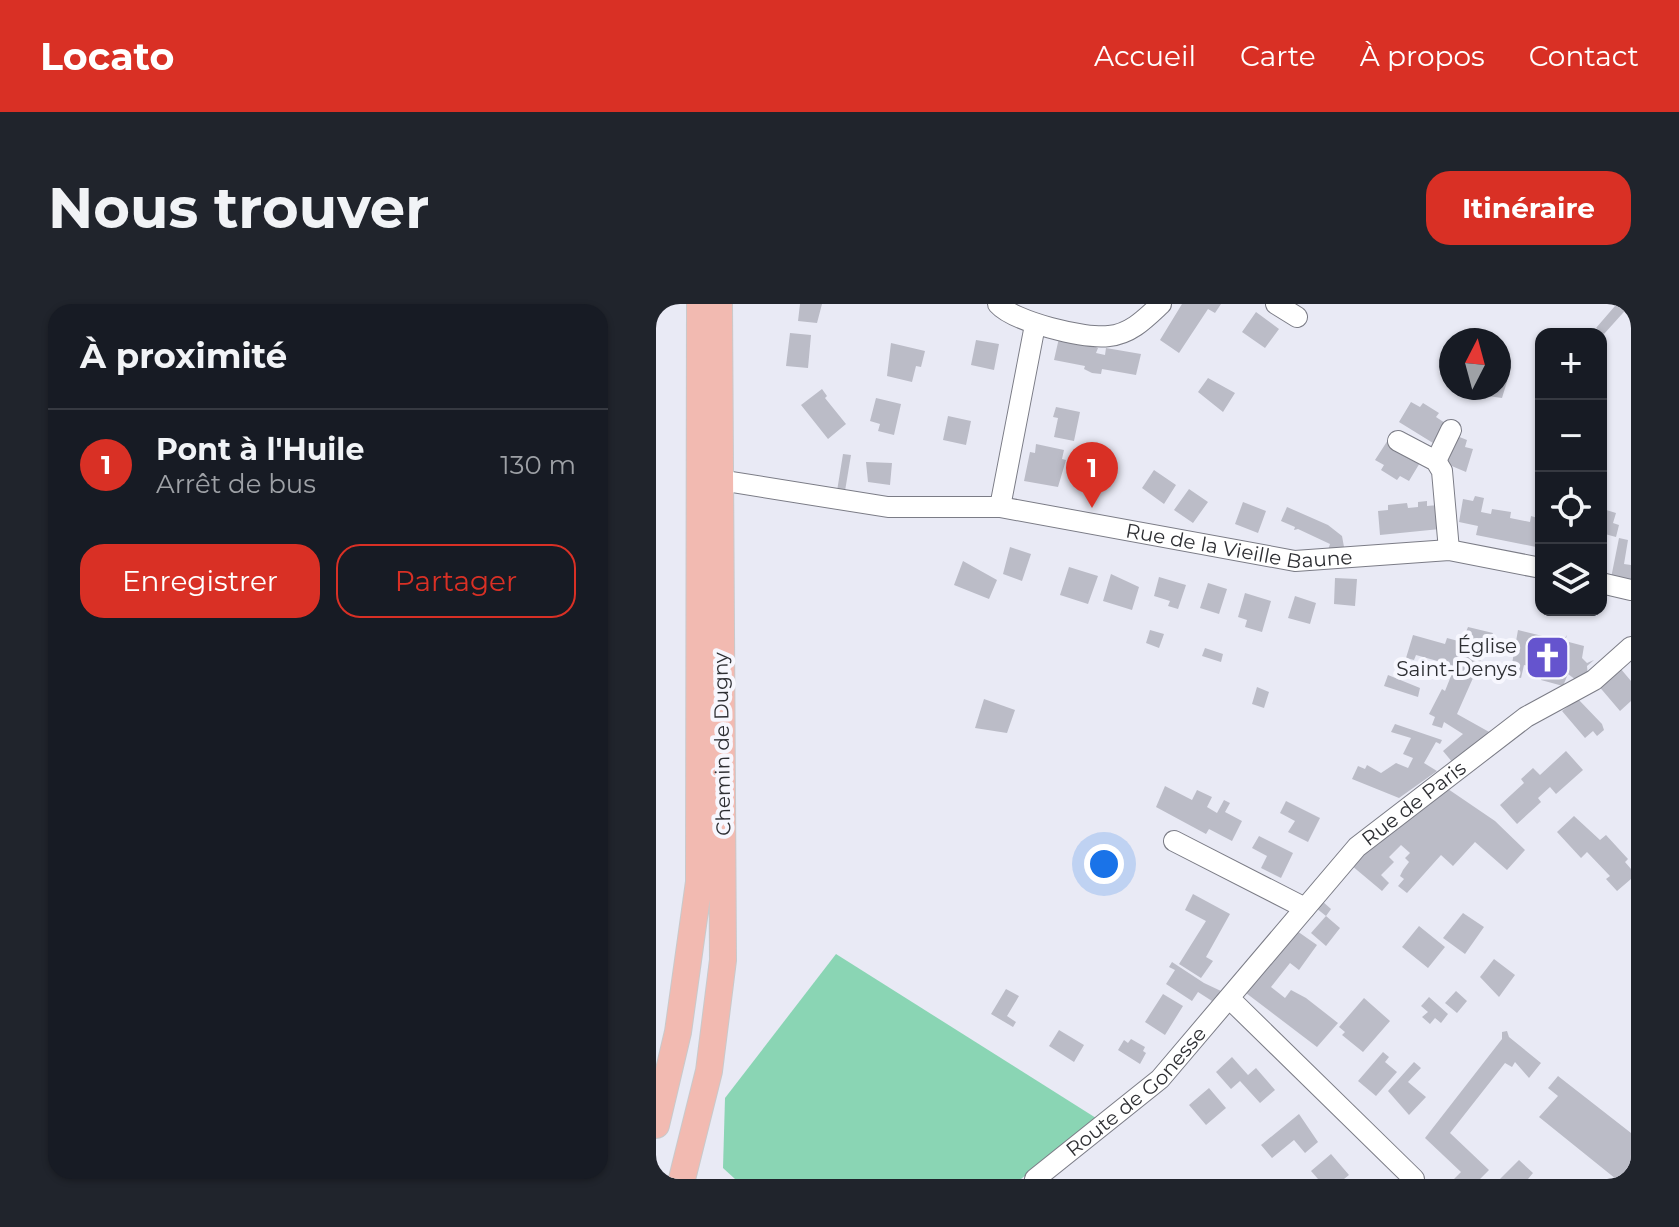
<!DOCTYPE html>
<html lang="fr">
<meta charset="utf-8">
<style>
:root{--surface:#171b24;--page:#20242c;--text:#f1f3f6;--muted:#9ea1a6;--line:#363941;--accent:#d93025}
body{margin:0;font-family:Montserrat,sans-serif;background:var(--page);color:var(--text)}
.controls{position:absolute;right:24px;top:24px;display:grid;overflow:hidden;border-radius:16px;box-shadow:0 2px 6px #0004}
.controls button{width:72px;height:72px;display:grid;place-items:center;padding:0;border:0;border-bottom:2px solid var(--line);background:var(--surface);color:var(--text);font:40px sans-serif}
.compass{position:absolute;left:783px;top:24px;width:72px;height:72px;border-radius:50%;background:var(--surface);box-shadow:0 2px 6px #0004;rotate:6deg}
.you{position:absolute;left:448px;top:560px;width:28px;height:28px;margin:-20px;border:6px solid #fff;border-radius:50%;background:#1a73e8;box-shadow:0 0 0 12px #1a73e833}
.badge{display:grid;place-items:center;width:52px;height:52px;border-radius:50%;background:var(--accent);color:#fff;font-size:26px;font-weight:700}
.pin{position:absolute;translate:-50% -66px;filter:drop-shadow(0 2px 4px #0008)}
.pin::after{content:'';position:absolute;top:42px;width:28px;height:24px;background:inherit;clip-path:polygon(0 0,100% 0,50% 100%)}
.list{margin:0;padding:0;list-style:none}
h2{display:flex;justify-content:space-between;align-items:center;height:104px;margin:0;padding:0 32px;font-size:34px}
h2 small{font-size:26px;font-weight:400;color:var(--muted)}
.list li{display:grid;grid-template-columns:52px 1fr auto;gap:24px;align-items:center;box-sizing:border-box;height:112px;padding:0 32px;border-top:2px solid var(--line)}
.list b{display:block;font-size:30px;white-space:nowrap}
.list p{margin:0;font-size:26px;white-space:nowrap;color:var(--muted)}
.list em{font-size:26px;font-style:normal;color:var(--muted)}
.actions{display:flex;gap:16px;padding:24px 32px}
.actions a{flex:1;padding:18px 0;border:2px solid var(--accent);border-radius:24px;text-align:center;font-size:28px;color:var(--accent)}
.actions .main{background:var(--accent);color:#fff}
.icon{flex:none;width:44px;height:44px;fill:none;stroke:currentColor;stroke-width:2;stroke-linecap:round;stroke-linejoin:round}
.map{position:relative;flex:none;width:975px;height:875px;overflow:hidden;border-radius:24px}
header{display:flex;align-items:center;gap:48px;box-sizing:border-box;height:112px;padding:0 40px;background:var(--accent);color:#fff}
header strong{font-size:38px}
nav{display:flex;gap:44px;margin-inline-start:auto;font-size:28px}
.intro{display:flex;align-items:center;justify-content:space-between;box-sizing:border-box;height:192px;padding:0 48px}
h1{margin:0;font-size:56px}
.button{padding:20px 36px;border-radius:24px;background:var(--accent);color:#fff;font-size:28px;font-weight:700}
main{display:flex;gap:48px;padding:0 48px}
aside{flex:1;background:var(--surface);border-radius:24px;box-shadow:0 2px 6px #0004}
.map>svg:first-child{display:block}
</style>
<header>
<strong>Locato</strong>
<nav><a>Accueil</a><a>Carte</a><a>À propos</a><a>Contact</a></nav>
</header>
<div class="intro"><h1>Nous trouver</h1><a class="button">Itinéraire</a></div>
<main>
<aside>
<h2>À proximité<small></small></h2>
<ul class="list">
<li><span class="badge">1</span><div><b>Pont à l'Huile</b><p>Arrêt de bus</p></div><em>130 m</em></li>
</ul>
<div class="actions"><a class="main">Enregistrer</a><a>Partager</a></div>
</aside>
<div class="map">
<svg width="975" height="875" viewBox="0 0 975 875">
<rect width="100%" height="100%" fill="#e9eaf5"/>
<!-- green -->
<path fill="#8ad5b4" d="M180,650L440,814L365,875H79L67,864L69,794Z"/>
<!-- building -->
<path fill="#bbbcc7" d="M144,0H166L161,19L142,17Z
M526,0H565L559,9L552,5L523,49L504,36Z
M957,0H975L948,30L940,24L959,2Z
M600,8L623,25L609,44L586,28Z
M134,29L155,31L152,64L130,62Z
M403,34L433,40L442,44L440,49L449,51L450,44L485,50L480,71L446,65L445,70L436,69L428,65L429,62L398,56Z
M320,36L343,40L338,66L315,61Z
M235,39L269,47L265,63L260,62L256,78L231,72Z
M843,68L853,71L846,94L825,91L827,84H843Z
M552,74L579,89L567,108L542,88Z
M166,85L171,92L169,94L190,120L172,135L145,101Z
M220,94L245,100L238,131L222,127L224,120L214,117Z
M755,98L764,103L767,99L783,109L780,113L789,119L777,139L743,118Z
M400,103L424,108L418,137L398,133L402,114L397,113Z
M292,112L315,117L310,141L287,136Z
M801,132L811,136L809,143L817,145L810,168L791,160Z
M732,136L765,157L753,177L744,172L741,176L725,166L728,161L719,156Z
M380,140L408,146L406,155L410,156L402,183L368,177L374,148L379,149Z
M187,150L195,151L189,187H181Z
M210,158L236,159L234,181L212,178Z
M498,166L520,181L508,200L486,184Z
M533,185L552,198L537,219L518,206Z
M819,192L828,194L825,208L835,210L836,205L855,208L854,214L874,218L875,212L885,215V244L820,231L822,222L803,218L807,195L817,197Z
M771,197V202L782,201L784,225L724,231L722,207L732,206V201L751,199L752,204L762,203V198Z
M587,198L610,207L602,229L579,220Z
M631,203L672,221L686,232L688,243L672,246L674,240L642,225L638,226L639,223L625,217Z
M947,205L960,209L957,219L963,221L960,233L945,229Z
M963,234L972,236L968,260L975,261V278L955,274Z
M354,243L375,250L366,277L347,270Z
M307,257L341,276L333,295L298,281Z
M413,263L442,272L432,300L404,291Z
M455,270L483,283L476,306L447,297Z
M503,273L530,281L522,305L512,302L514,297L498,292Z
M679,274L701,275L699,302L678,300Z
M552,279L571,285L563,310L544,304Z
M589,289L615,297L606,328L589,323L591,316L582,313Z
M639,292L660,299L654,320L632,314Z
M812,323L837,329L801,410L835,429L797,459L787,447L807,430L788,418L786,424L776,421L779,413L773,410L786,385L789,387L799,362L760,351L758,356L750,354L757,331L789,340L791,334L806,338Z
M494,326L508,330L503,344L490,339Z
M862,326L907,337L911,331L909,337L928,342L926,354L931,359L938,356L931,362L932,372L920,376L912,370L907,382L885,376L887,365L868,361L865,374L854,371Z
M549,344L567,350L565,358L546,352Z
M964,364L975,377V397L964,407L941,380Z
M732,371L764,384L762,393L728,382Z
M601,383L613,388L608,404L596,400Z
M328,395L359,406L351,429L319,424Z
M922,395L946,420L948,426L941,432L937,427L929,434L906,407Z
M739,420L786,436L784,440L780,438L768,459L781,467L743,494L696,475L702,462L709,465L711,461L725,469L740,459L752,464L757,454L747,450L755,434L735,428Z
M910,447L927,466L900,490L894,483L882,494L885,498L861,520L844,501L868,479L865,475L877,464L884,471Z
M509,482L536,496L541,486L556,493L551,503L561,509L568,496L574,499L569,508L586,517L576,537L553,525L550,530L500,503Z
M792,485L839,517L869,546L851,566L819,538L797,562L785,551L751,589L742,582L748,575L744,572L747,566L753,558L749,554L754,549L745,541L733,553L738,558L725,571L733,579L726,587L695,561L739,520Z
M630,497L664,514L652,538L632,528L639,517L624,509Z
M918,512L944,536L950,531L972,555L969,558L975,565V575L961,587L950,575L954,572L931,548L925,554L901,528Z
M603,532L637,549L625,574L605,564L611,552L596,544Z
M537,590L574,610L550,653L557,657L545,674L523,660L550,617L529,606Z
M666,597L675,605L670,612L684,624L670,642L655,629L670,612L660,604Z
M807,609L828,623L809,650L787,634Z
M763,622L789,643L772,664L746,643Z
M641,627L661,641L643,666L634,659L615,683L629,694L635,686L650,694L682,719L661,743L590,689Z
M838,655L859,671L843,693L824,673Z
M516,658L548,679L565,687L556,697L542,688L536,697L510,680L519,666L513,663Z
M350,685L363,692L351,712L360,718L357,723L335,710Z
M800,687L811,697L801,709L789,699Z
M507,690L527,702L509,731L489,718Z
M773,693L792,710L785,719L779,714L774,720L766,713L772,708L765,702Z
M708,694L734,717L707,748L686,731L689,728L683,723Z
M403,726L428,741L418,758L393,742Z
M851,727L853,733L885,759L873,774L859,758L856,763L849,759L794,829L833,866L824,875H798L805,868L769,834L846,735V728Z
M475,735L489,743L487,747L490,749L484,760L462,746L468,736L472,739Z
M727,748L733,753L729,758L741,768L720,792L702,777Z
M576,753L592,771L600,764L619,786L604,799L584,777L575,785L560,768Z
M758,758L765,764L752,778L770,793L753,811L732,787Z
M902,772L975,829V875H960L883,813L902,792L892,784Z
M553,784L570,804L550,821L533,801Z
M643,810L662,838L649,849L638,836L616,854L605,841Z
M675,850L693,871L688,875H662L655,867Z
M863,856L877,869L872,875H844Z"/>
<g fill="none" stroke-linecap="round" stroke-linejoin="round">
<defs>
<g id="minor">
<path d="M342,0C358,18 429,35 453,32C475,30 490,14 505,0"/>
<path d="M620,0L641,13"/>
<path d="M742,137L780,157L786,167L793,246"/>
<path d="M780,157L795,126"/>
<path id="s1" d="M51,174L232,203H344L639,257L793,246L885,264"/>
<path d="M344,203L379,21"/>
<path d="M945,279L975,286"/>
<path d="M518,537L649,604"/>
<path d="M574,695L758,875"/>
<path id="s2" d="M379,875L504,775L701,543L870,413L938,376L975,343"/>
</g>
<path id="major" d="M0,821L22,728L43,578L44,0
M26,875L53,767L67,656L63,0"/>
</defs>
<!-- minor casing -->
<use href="#minor" stroke="#7b7c86" stroke-width="22"/>
<!-- major casing -->
<use href="#major" stroke="#c9c9ca" stroke-width="28"/>
<!-- minor -->
<use href="#minor" stroke="#fff" stroke-width="20"/>
<!-- major -->
<use href="#major" stroke="#f2bab1" stroke-width="26"/>
</g>
<!-- icons -->
<defs>
<symbol id="church-square" viewBox="-11 -11 22 22"><rect x="-9" y="-9" width="18" height="18" rx="4" fill="#6554ce" stroke="#f7f7fe"/><path d="M-1.2-6h2.4v3.5h3.3v2.4h-3.3V6h-2.4V-.1h-3.3v-2.4h3.3Z" fill="#fff"/></symbol>
</defs>
<g fill-rule="evenodd">
<use href="#church-square" x="866" y="328" width="51" height="51"/>
</g>
<g text-anchor="middle" dominant-baseline="central" stroke-width="8" stroke-linejoin="round" paint-order="stroke">
<!-- street labels -->
<g font-size="20" fill="#2e2f33" stroke="#f7f7fe">
<text stroke="none"><textPath href="#s1" startOffset="538">Rue de la Vieille Baune</textPath></text>
<text transform="translate(66 440) rotate(-91)">Chemin de Dugny</text>
<text stroke="none"><textPath href="#s2" startOffset="536">Rue de Paris</textPath></text>
<text stroke="none"><textPath href="#s2" startOffset="134">Route de Gonesse</textPath></text>
</g>
<!-- poi labels -->
<g font-size="20" fill="#2e2f33" stroke="#f7f7fe" text-anchor="end">
<text x="861" y="342">Église<tspan x="861" dy="23">Saint-Denys</tspan></text>
</g>
</g>
</svg>
<div class="controls">
<button>+</button>
<button>−</button>
<button><svg class="icon" aria-label="locate" viewBox="0 0 24 24"><circle cx="12" cy="12" r="6"/><path d="M12 2v4M12 18v4M2 12h4M18 12h4"/></svg></button>
<button><svg class="icon" aria-label="layers" viewBox="0 0 24 24"><path d="M12 4l9 5-9 5-9-5zM3 14l9 5 9-5"/></svg></button>
</div>
<svg class="compass" viewBox="-18 -18 36 36"><path d="M0-13l5 13h-10z" fill="#e53935"/><path d="M0 13l5-13h-10z" fill="#9ea1a6"/></svg>
<div class="you"></div>
<div class="pin badge" style="left:436px;top:204px">1</div>
</div>
</main>
